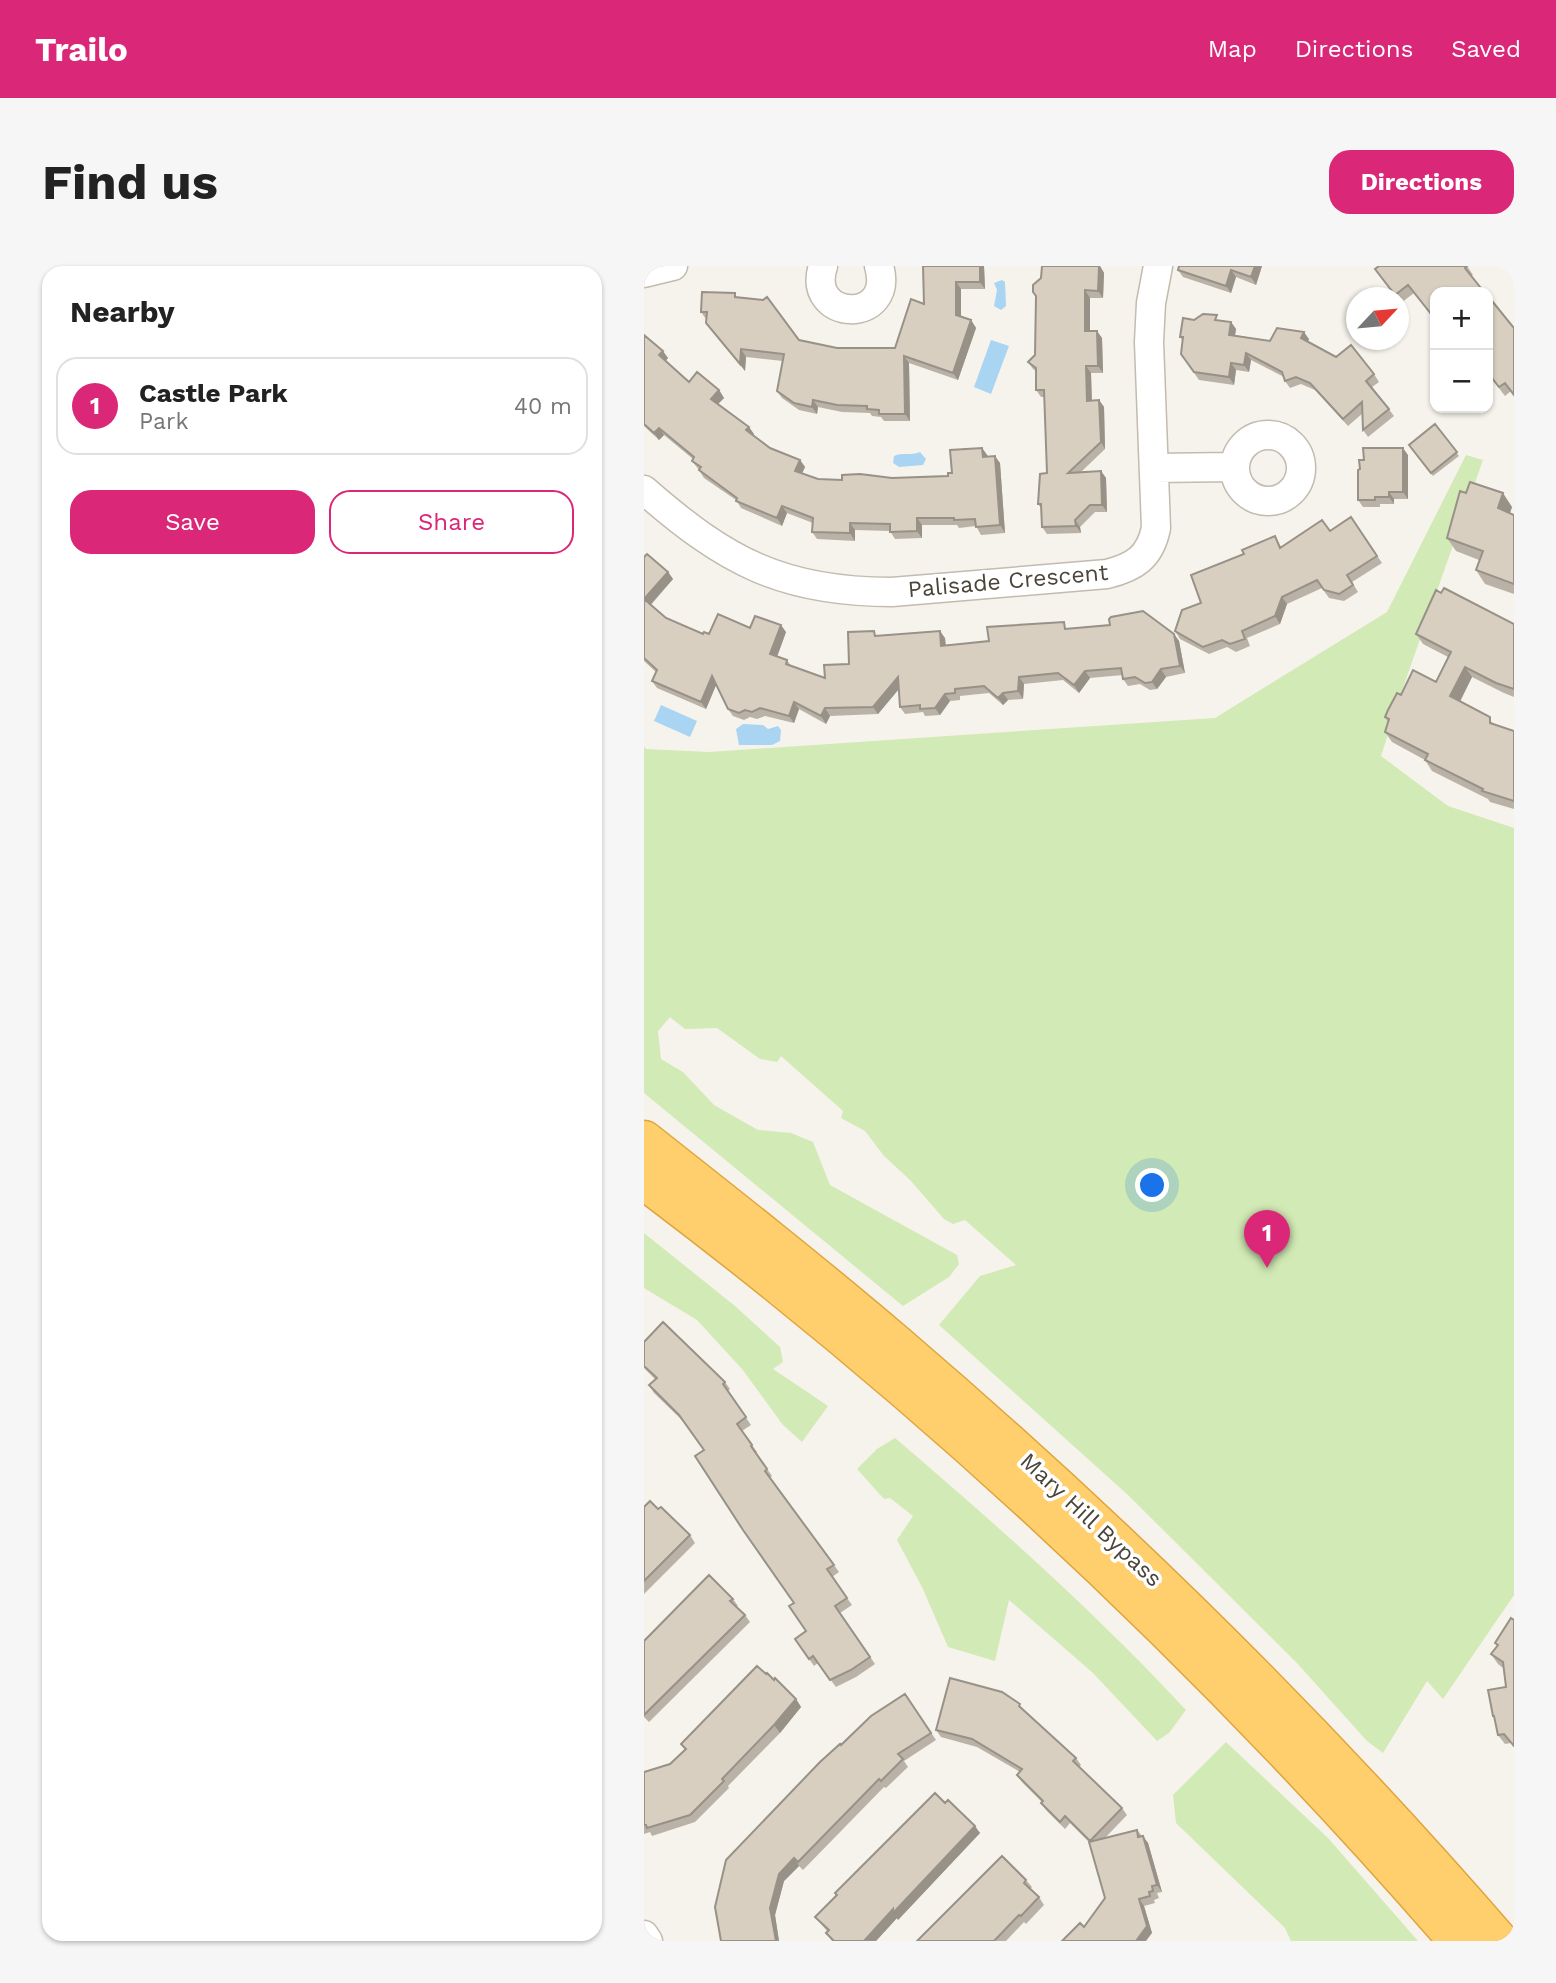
<!DOCTYPE html>
<meta charset="utf-8">
<style>
:root{--surface:#fff;--page:#f6f6f6;--text:#222;--muted:#767676;--line:#e0e0e0;--accent:#db2777}
body{margin:0;font-family:"Work Sans",sans-serif;background:var(--page);color:var(--text)}
.controls{position:absolute;right:21px;top:21px;display:grid;overflow:hidden;border-radius:14px;box-shadow:0 2px 5px #0004}
.controls button{width:63px;height:63px;display:grid;place-items:center;padding:0;border:0;border-bottom:2px solid var(--line);background:var(--surface);color:var(--text);font:35px sans-serif}
.compass{position:absolute;left:702px;top:21px;width:63px;height:63px;border-radius:50%;background:var(--surface);box-shadow:0 2px 5px #0004;rotate:64deg}
.you{position:absolute;left:509px;top:920px;width:24px;height:24px;margin:-18px;border:5px solid #fff;border-radius:50%;background:#1a73e8;box-shadow:0 0 0 10px #1a73e833}
.badge{display:grid;place-items:center;width:46px;height:46px;border-radius:50%;background:var(--accent);color:#fff;font-size:23px;font-weight:700}
.pin{position:absolute;translate:-50% -58px;filter:drop-shadow(0 2px 4px #0008)}
.pin::after{content:'';position:absolute;top:37px;width:24px;height:21px;background:inherit;clip-path:polygon(0 0,100% 0,50% 100%)}
.list{margin:0;padding:0;list-style:none}
h2{display:flex;justify-content:space-between;align-items:center;height:91px;margin:0;padding:0 28px;font-size:30px}
h2 small{font-size:23px;font-weight:400;color:var(--muted)}
.list li{display:grid;grid-template-columns:46px 1fr auto;gap:21px;align-items:center;box-sizing:border-box;height:98px;margin:0 14px 14px;padding:0 14px;border:2px solid var(--line);border-radius:21px}
.list b{display:block;font-size:26px;white-space:nowrap}
.list p{margin:0;font-size:23px;white-space:nowrap;color:var(--muted)}
.list em{font-size:23px;font-style:normal;color:var(--muted)}
.actions{display:flex;gap:14px;padding:21px 28px}
.actions a{flex:1;padding:16px 0;border:2px solid var(--accent);border-radius:21px;text-align:center;font-size:24px;color:var(--accent)}
.actions .main{background:var(--accent);color:#fff}
.map{position:relative;flex:none;width:870px;height:1675px;overflow:hidden;border-radius:21px}
header{display:flex;align-items:center;gap:42px;box-sizing:border-box;height:98px;padding:0 35px;background:var(--accent);color:#fff}
header strong{font-size:33px}
nav{display:flex;gap:38px;margin-inline-start:auto;font-size:24px}
.intro{display:flex;align-items:center;justify-content:space-between;box-sizing:border-box;height:168px;padding:0 42px}
h1{margin:0;font-size:49px}
.button{padding:18px 32px;border-radius:21px;background:var(--accent);color:#fff;font-size:24px;font-weight:700}
main{display:flex;gap:42px;padding:0 42px}
aside{flex:1;background:var(--surface);border-radius:21px;box-shadow:0 2px 5px #0004}
.map>svg:first-child{display:block}
</style>
<header>
<strong>Trailo</strong>
<nav><a>Map</a><a>Directions</a><a>Saved</a></nav>
</header>
<div class="intro"><h1>Find us</h1><a class="button">Directions</a></div>
<main>
<aside>
<h2>Nearby<small></small></h2>
<ul class="list">
<li><span class="badge">1</span><div><b>Castle Park</b><p>Park</p></div><em>40 m</em></li>
</ul>
<div class="actions"><a class="main">Save</a><a>Share</a></div>
</aside>
<div class="map">
<svg width="870" height="1675" viewBox="0 0 870 1675">
<rect width="100%" height="100%" fill="#f6f3ec"/>
<!-- green -->
<path fill="#d2eab5" d="M822,189L839,194L761,416L737,490L804,540L870,562V1329L799,1433L783,1415L739,1487L723,1475L652,1396L484,1229L295,1059L336,1010L372,999L321,954L309,958L300,953L266,914L240,890L221,865L197,852L199,845L137,790L133,796L116,793L73,762L41,763L26,751L14,765L17,793L39,806L70,839L114,864L147,867L169,876L186,919L313,989L315,998L305,1011L259,1040L0,827V480L2,483L65,486L571,452L743,346Z
M0,967L91,1040L136,1081L139,1096L129,1103L184,1140L158,1176L139,1159L98,1103L53,1054L0,1022Z
M251,1172C352,1258 452,1347 542,1444L525,1467L513,1475L449,1407L365,1334L351,1395L304,1381L278,1321L253,1274L269,1250L246,1232L240,1233L213,1203L233,1183Z
M582,1476L684,1572L774,1675H647L641,1662L532,1557L529,1529Z"/>
<!-- water -->
<path fill="#a9d4f2" d="M358,14L361,16L362,40L357,44L350,40L353,24L350,17Z
M347,74L365,80L347,128L330,121Z
M276,186L282,193L279,199L255,201L249,197L250,190C259,186 267,190 276,186Z
M17,439L53,455L46,471L10,455Z
M99,458L119,459L124,463L134,460L137,464L136,475L128,479H95L92,463Z"/>
<g fill="none" stroke-linecap="round" stroke-linejoin="round">
<defs>
<path id="minor" d="M179,0C161,56 252,59 235,0
M0,7L29,0
M591 202a33 33 0 1 1 66 0a33 33 0 1 1-66 0Z
M510,202L590,201
M0,224C81,295 138,326 248,326L463,308C491,301 506,291 512,262L505,76L507,37L514,0
M0,1669L4,1675"/>
<path id="highway" d="M0,874C85,941 170,1008 252,1078C467,1262 670,1461 855,1675
M0,914C297,1137 571,1395 814,1675"/>
</defs>
<!-- minor casing -->
<use href="#minor" stroke="#c2bbae" stroke-width="31"/>
<!-- highway casing -->
<use href="#highway" stroke="#e0a43c" stroke-width="41"/>
<!-- minor -->
<use href="#minor" stroke="#fff" stroke-width="28"/>
<!-- highway -->
<use href="#highway" stroke="#ffcf6e" stroke-width="38"/>
</g>
<!-- wall -->
<path fill="#bab2a6" d="M279,0H340L341,23H317V51L327,54L332,62L314,114L265,97L266,155H240L237,151L228,150L226,147L198,146L174,141L173,148L155,144L138,132L133,125L139,95L102,91L101,105L67,64L62,57V53L57,46L94,32L155,74L193,82H251L280,38Z
M398,0H456L460,7L459,32H446V65L458,72L459,107H447L448,135L455,134L460,141L461,183L437,206L457,205L462,212L463,246H451L436,261L437,267L403,268L398,261L397,242L394,238L403,207L400,131H397L392,124V105L389,103L384,96L391,89Z
M618,0L612,19L592,11L587,27L539,11L534,4Z
M823,0L829,9L791,26V54L770,27L757,37L754,34V32H753L731,3Z
M844,30L867,125L861,130L847,112L844,114Z
M550,54H576L587,56L592,63L591,69L626,75L665,73L664,76L692,91L730,108L735,116L728,121L750,150L724,171L719,164V147L704,160L671,124L657,118L646,122L641,115L640,111L607,94L605,106L592,104L590,119L555,114L537,88L539,75L536,71Z
M0,69L24,92L21,95L45,116L75,124L80,132L74,138L110,168L109,169L126,182L156,194L161,201L158,207L174,213L198,214L304,210L338,182L344,190L356,197L361,267L337,269L332,260L315,262L313,259H278V272L251,273L246,265L211,264V275L173,273L168,266L169,257L143,247L138,260L97,242L92,234L60,212L55,204L48,195L49,193L20,169L15,174L0,160Z
M791,158L815,190L789,210L765,179Z
M764,189V233H750V238H736V241H719L714,234Z
M868,241L866,247L870,249V328L841,318L832,304L835,294L812,285L803,272Z
M707,251L738,297L708,316L714,326L700,335L685,332L678,322L643,338L636,358L603,372L606,380L592,386L583,381L565,388L536,373L531,365L600,288L631,270L637,281L686,265Z
M0,291L24,306L29,313L7,339L22,352L59,368H65L106,362L142,366L133,391L143,394L147,400L181,412L205,398L234,370L301,372L302,379L345,375L425,362L530,368L535,375L541,407L522,411L513,423L506,424L496,418L484,420L479,413V409L446,412L435,427L419,414L380,418L379,433L364,434L359,439L345,427L316,430V434L306,435L296,449L281,450L279,446L261,448L256,441L255,423L234,448L186,450L182,458L155,443L150,457L121,450L113,453L106,451L100,454L89,450L84,443L72,419L62,443L13,422L8,415L12,406L0,395Z
M870,358V431L860,427L828,411L816,436L852,459L870,465V543L846,536L844,533L788,505L781,494L748,476L741,466L744,456L741,451L757,429L792,416L804,391L779,378L772,368Z
M0,1076L81,1116L86,1123L84,1125L107,1159L98,1165L113,1186L112,1187L128,1210L126,1212L195,1306L188,1311L208,1339L196,1347L231,1398L212,1411L192,1421L174,1397L170,1400L151,1373L162,1365L150,1337L60,1184L40,1156L10,1127L5,1119L11,1113L0,1102Z
M0,1241L14,1243L46,1269L51,1277L0,1328Z
M89,1333L94,1340L92,1341L101,1349L106,1356L5,1456L0,1451V1375Z
M870,1354V1481L867,1477L861,1478L854,1469L851,1454L849,1450L862,1421L859,1402L854,1398L847,1388L853,1380L851,1377Z
M122,1408L152,1433L157,1441L136,1467L84,1520L85,1522L51,1556L8,1570L6,1566L0,1568V1506L26,1498L41,1484L37,1478Z
M261,1428L292,1474L260,1495L264,1501L242,1522L240,1521L159,1604L155,1600L140,1615L131,1649L135,1675H77L197,1479Z
M381,1446L432,1492L437,1499L435,1501L478,1542L483,1549L461,1572L493,1564L504,1577L518,1626L513,1627L515,1632L510,1634L511,1637L500,1640L508,1667L440,1661L461,1632L445,1576L426,1557L421,1563L402,1544L397,1537L398,1536L378,1516L373,1509L376,1506L333,1481L297,1471L292,1464Z
M301,1537L336,1567L254,1654L253,1652L232,1675H188L182,1667L183,1665L171,1651L192,1629Z
M382,1614L388,1621L386,1623L395,1631L400,1639L382,1658L380,1656L362,1675H273Z"/>
<!-- shaded-wall -->
<path fill="#979187" d="M336,0H340L341,23L336,16Z
M450,0H456L460,7L459,32L454,25Z
M611,0H618L612,19L607,11Z
M587,4L592,11L587,27L582,20Z
M312,16L317,23V56L312,49Z
M441,24L446,32V72L441,65Z
M327,54L332,62L314,114L309,107Z
M587,56L592,63L590,76L585,69Z
M453,65L458,72L459,107L454,100Z
M660,66L665,73L662,79L657,72Z
M97,83L102,91L101,105L96,98Z
M19,85L24,92L20,97L15,89Z
M602,87L607,94L605,106L600,99Z
M260,90L265,97L266,155L261,148Z
M587,97L592,104L590,119L585,111Z
M442,100L447,107L448,142L443,135Z
M75,124L80,132L72,140L67,133Z
M169,134L174,141L173,148L168,141Z
M455,134L460,141L461,183L457,176Z
M105,161L110,168L107,172L102,164Z
M15,162L20,169L15,174L10,167Z
M338,182L343,189L344,198L339,191Z
M759,182L764,189V233L759,226Z
M351,190L356,197L361,267L356,259Z
M156,194L161,201L156,212L151,205Z
M457,205L462,212L463,246L458,239Z
M745,226L750,233V238L745,231Z
M859,227L868,241L863,255L854,242Z
M138,240L143,247L138,260L133,252Z
M273,252L278,259V272L273,265Z
M431,254L436,261L437,267L432,260Z
M206,257L211,264V275L206,267Z
M24,306L29,313L5,340L0,333Z
M638,331L643,338L636,358L631,350Z
M137,359L142,366L131,396L126,388Z
M296,365L301,372L302,387L297,380Z
M530,368L535,375L541,407L536,400Z
M821,401L828,411L813,441L806,430Z
M517,403L522,411L513,423L508,416Z
M441,405L446,412L435,427L430,419Z
M68,410L73,417L62,443L57,436Z
M254,411L259,418L234,448L229,441Z
M375,411L380,418L379,433L374,425Z
M359,427L364,434L359,439L354,432Z
M301,428L306,435L296,449L291,442Z
M150,436L155,443L150,457L145,450Z
M181,442L186,450L182,458L177,450Z
M152,1433L157,1441L136,1467L130,1459Z
M331,1560L336,1567L254,1654L253,1652L232,1675H220L249,1643Z
M499,1570L504,1577L518,1626L513,1619Z
M150,1592L155,1600L140,1615L131,1649L135,1675H132L126,1642L135,1608Z
M495,1633L500,1640L508,1667L502,1675H492Z"/>
<!-- building -->
<path fill="#d8cfc1" stroke="#979187" stroke-width="2" d="M279,0H336V16H312V49L327,54L309,107L260,90L261,148H235V144L223,143V140L193,139L169,134L168,141L150,137L133,125L140,88L97,83L96,98L62,57L63,46H57L58,26L91,27V31L119,34L123,31L155,74L193,82H251L267,33L280,38Z
M398,0H455L454,25L441,24V65H453L454,100H442L443,135L455,134L457,176L424,207L457,205L458,239H446L431,254L432,260L398,261L397,238H394L396,208L403,207L400,124H392V102L384,96L391,89L392,30L389,26V19L397,12Z
M535,0H611L607,11L587,4L582,20L534,4Z
M735,0H823L821,2L840,26H791V53L764,19L751,29L731,3Z
M844,30L870,62V129L861,117L855,121L844,107Z
M559,48L573,49L571,54L587,56L585,69L626,75L633,62L660,66L657,72L692,91L707,79L730,108L722,115L745,143L719,164L718,136L699,153L666,117L652,111L641,115L638,106L602,87L600,99L587,97L585,111L550,106L537,88L539,71H536L539,52L550,54Z
M0,69L19,85L15,89L45,116L53,106L75,124L67,133L105,161L102,164L126,182L156,194L151,205L174,213L198,214V209L216,208L248,212L304,210V207H308L306,184L338,182L339,191L351,190L356,259L332,261L331,253L310,254V252H273V265L246,266V258L206,257V267L168,266L169,252L138,240L133,252L92,235L93,232L55,204L57,201L48,195L50,191L15,162L10,167L0,158Z
M791,158L813,186L787,207L765,179Z
M719,182H759V226H745V231H731V234H714V204L716,203L715,194H720Z
M826,216L859,227L854,242L870,249V318L832,304L839,285L803,272L816,225L822,227Z
M707,251L733,290L703,309L709,319L695,328L680,324L673,314L638,331L631,350L598,365L601,373L586,378L578,374L559,381L531,365L538,344L557,337L547,309L600,288L598,284L631,270L636,282L678,254L686,265Z
M3,288L24,306L0,333L22,352L59,368L60,366L65,368L74,348L106,362L111,350L137,359L126,388L143,394L142,398L181,412L180,399L205,398L204,366L230,365L231,370L296,365L297,380L345,375L343,361L420,356L421,363L466,359L465,353L467,351L499,345L530,368L536,400L517,403L508,416L501,417L491,411L479,413L477,402L441,405L430,419L414,407L375,411L374,425L359,427L354,432L340,420L311,423V427L301,428L291,442L276,443V439L256,441L254,411L229,441L181,442L177,450L150,436L145,450L116,442L108,446L101,444L95,447L84,443L68,410L57,436L8,415L13,404L0,392V291Z
M800,322L870,358V423L852,417L821,401L806,430L846,451V457L870,465V535L838,525L839,523L781,494L784,488L741,466L745,453L741,451L744,444L753,427L757,429L769,404L792,416L807,386L772,368L792,324L797,327Z
M19,1056L81,1116L79,1118L102,1151L93,1158L108,1179L107,1180L123,1203L121,1205L190,1299L183,1303L203,1332L191,1340L226,1391L207,1404L186,1414L169,1390L165,1393L151,1373L162,1365L145,1340L150,1337L99,1264L51,1190L60,1184L35,1149L5,1119L13,1112L0,1100V1076Z
M6,1235L14,1243L17,1241L46,1269L0,1315V1241Z
M65,1309L89,1333L86,1335L101,1349L0,1449V1375Z
M867,1352L870,1354V1480L860,1468L854,1469L850,1450H849L844,1424L862,1421L859,1396L847,1388L854,1379L851,1377Z
M113,1400L122,1408L123,1407L130,1414L131,1412L152,1433L130,1459L78,1513L80,1515L46,1549L3,1562L2,1559H0V1506L26,1498L42,1483L37,1478Z
M306,1412L358,1426L376,1438L375,1440L432,1492L429,1495L478,1542L446,1575L421,1550L416,1556L397,1537L399,1535L373,1509L378,1503L328,1473L292,1464Z
M261,1428L287,1467L254,1488L259,1493L237,1515L235,1513L154,1596L150,1592L135,1608L126,1642L132,1675H77L71,1641L82,1594L176,1496L196,1478L197,1479L227,1450Z
M291,1527L301,1537L304,1534L331,1560L249,1647V1643L220,1675H190L182,1667L185,1664L171,1651L193,1629L191,1627Z
M493,1564L494,1571L499,1570L513,1619L508,1620L509,1625L505,1626L506,1630L495,1633L503,1660L492,1675H418L436,1657L440,1661L461,1632L445,1576Z
M358,1590L382,1614L380,1617L395,1631L377,1650L375,1649L350,1675H273Z"/>
<g text-anchor="middle" dominant-baseline="central" stroke-width="7" stroke-linejoin="round" paint-order="stroke">
<!-- street labels -->
<g font-size="23" fill="#4b4439" stroke="#fff">
<text transform="translate(364 315) rotate(-5)">Palisade Crescent</text>
<text transform="translate(447 1254) rotate(43)">Mary Hill Bypass</text>
</g>
</g>
</svg>
<div class="controls">
<button>+</button>
<button>−</button>
</div>
<svg class="compass" viewBox="-18 -18 36 36"><path d="M0-13l5 13h-10z" fill="#e53935"/><path d="M0 13l5-13h-10z" fill="#767676"/></svg>
<div class="you"></div>
<div class="pin badge" style="left:623px;top:1002px">1</div>
</div>
</main>
